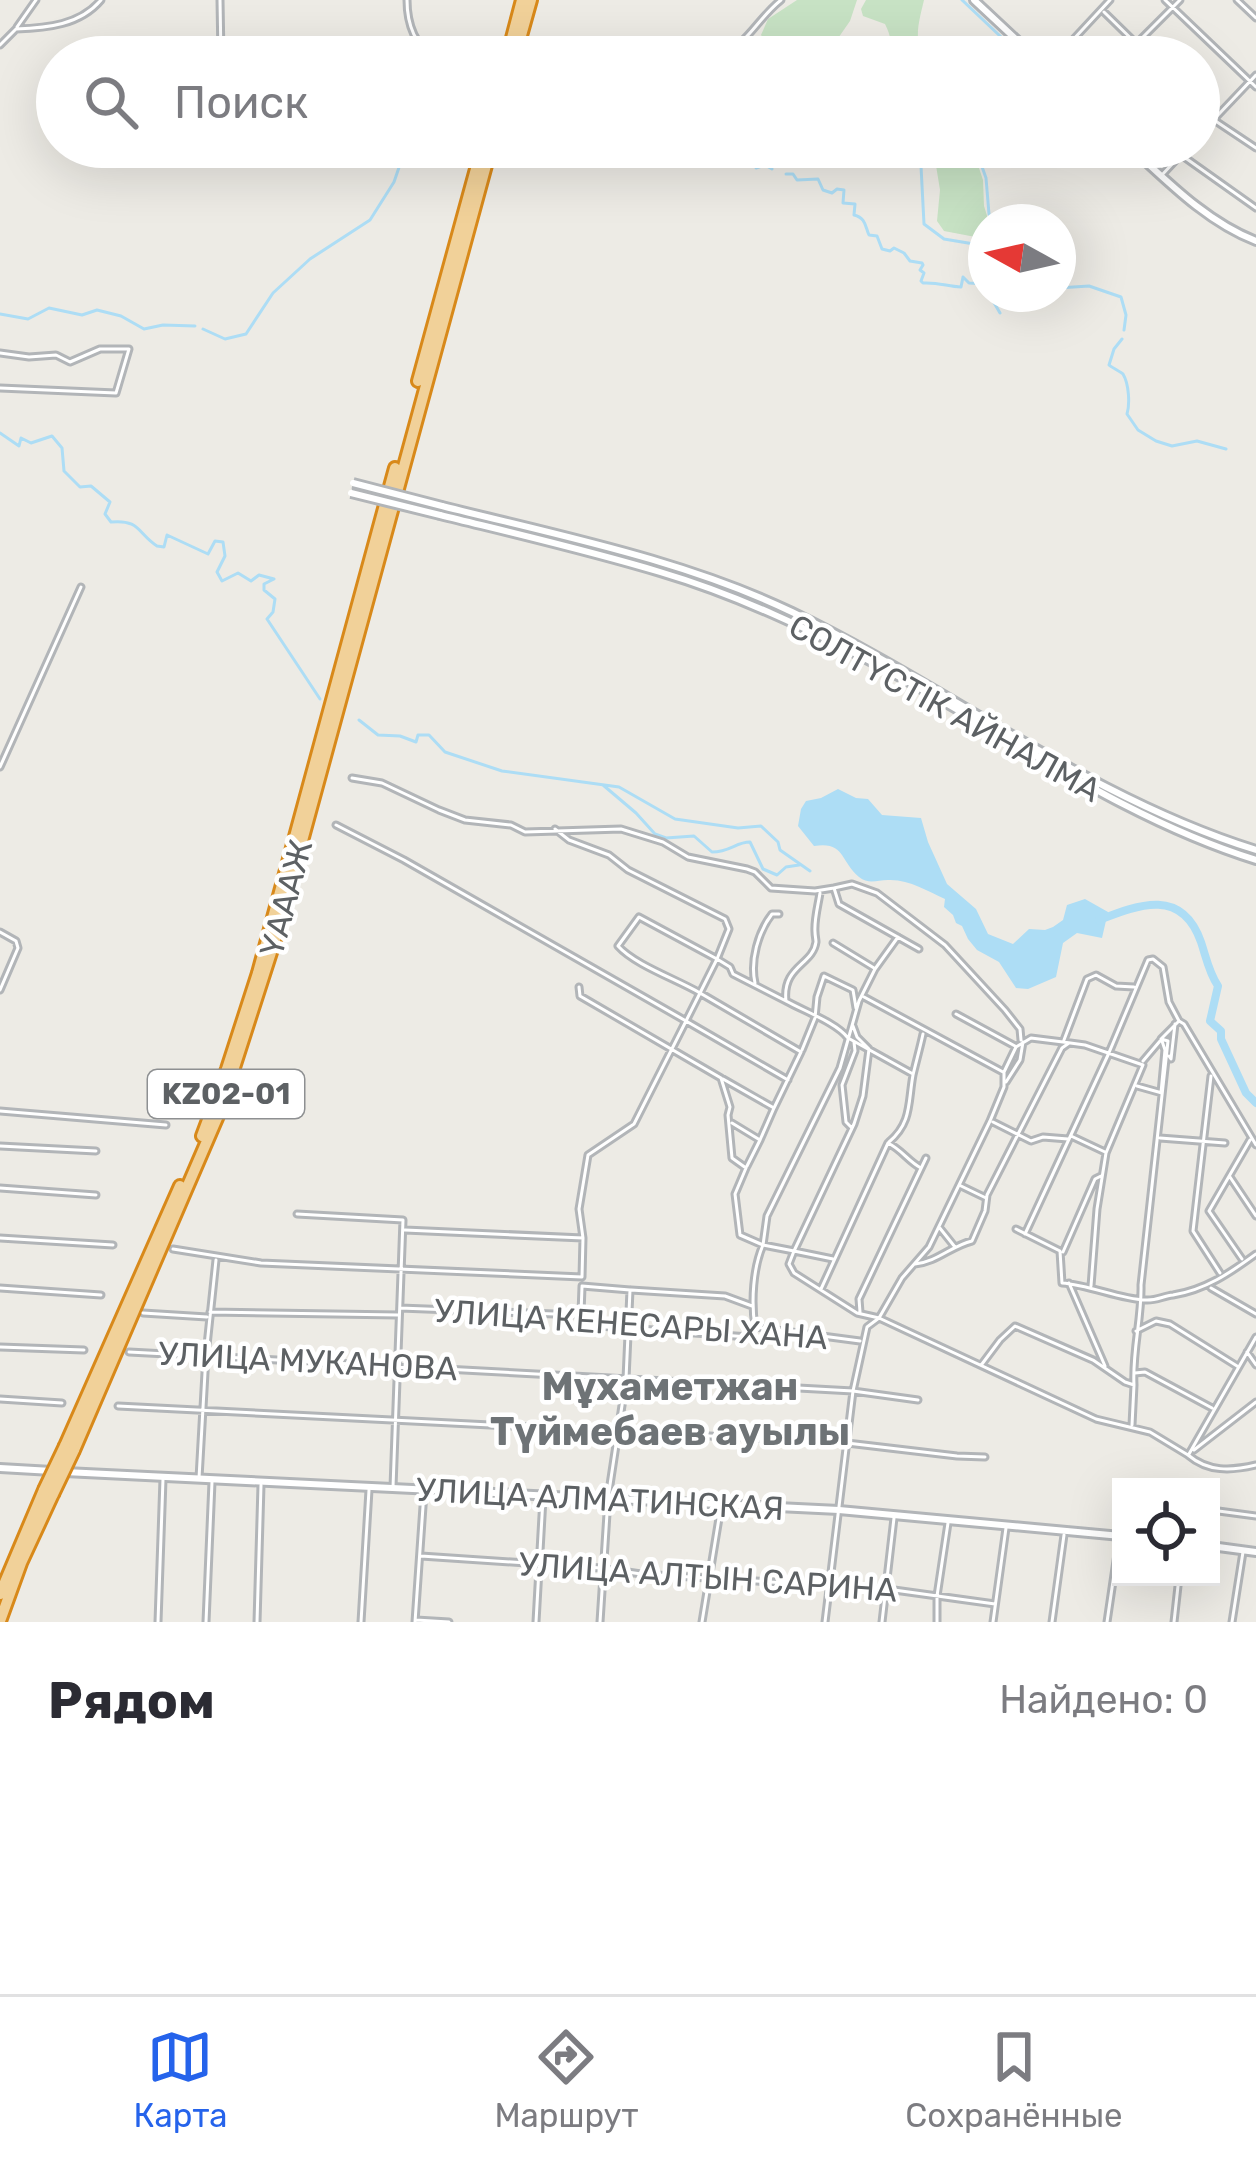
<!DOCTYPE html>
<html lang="ru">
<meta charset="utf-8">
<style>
:root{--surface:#fff;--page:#f2f2f3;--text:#2b2b33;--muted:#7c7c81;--line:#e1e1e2;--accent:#2563eb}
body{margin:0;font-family:Rubik,sans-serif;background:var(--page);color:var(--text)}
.controls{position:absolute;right:36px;bottom:36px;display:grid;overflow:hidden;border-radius:0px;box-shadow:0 12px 48px #0002}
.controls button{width:108px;height:108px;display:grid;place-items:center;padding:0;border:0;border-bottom:3px solid var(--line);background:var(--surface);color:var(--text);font:60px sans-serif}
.compass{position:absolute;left:968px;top:204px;width:108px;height:108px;border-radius:50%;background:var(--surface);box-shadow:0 12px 48px #0002;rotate:278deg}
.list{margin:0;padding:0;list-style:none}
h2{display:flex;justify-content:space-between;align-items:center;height:156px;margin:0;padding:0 48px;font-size:51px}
h2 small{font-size:39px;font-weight:400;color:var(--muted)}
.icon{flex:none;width:66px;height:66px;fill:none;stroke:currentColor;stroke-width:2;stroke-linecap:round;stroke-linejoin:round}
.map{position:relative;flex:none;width:1256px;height:1622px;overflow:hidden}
.search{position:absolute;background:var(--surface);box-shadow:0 12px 48px #0002;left:36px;right:36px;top:36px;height:132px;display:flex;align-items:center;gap:30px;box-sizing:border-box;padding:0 42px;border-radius:66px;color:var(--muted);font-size:45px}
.sheet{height:372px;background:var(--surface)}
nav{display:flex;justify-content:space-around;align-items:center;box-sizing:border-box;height:168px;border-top:3px solid var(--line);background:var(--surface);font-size:33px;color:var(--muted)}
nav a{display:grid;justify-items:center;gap:6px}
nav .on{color:var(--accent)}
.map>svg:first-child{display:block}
</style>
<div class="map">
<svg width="1256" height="1622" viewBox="0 0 1256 1622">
<rect width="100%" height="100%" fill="#edebe5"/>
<!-- green -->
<path fill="#c7e2c4" d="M797,0H857L850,21L825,57H778L761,35L768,19Z
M866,0H924C920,18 912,41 925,57H896C891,46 891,35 885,24L863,16L861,9Z
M933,147H972L983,180L984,206L989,222H986V239L944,231L937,221L940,190Z"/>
<!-- water -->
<path fill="#adddf5" d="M838,789L856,798L868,799L882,815L921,818L928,842L947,884L976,909L988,934L1013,944L1029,929L1045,930L1053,927L1063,920L1067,905L1085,899L1108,912L1102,938L1077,933L1063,943L1056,977L1028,989L1016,988L999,962L977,950L968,939L962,926L956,923L953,915L944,907L945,899C927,891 909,879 888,880C877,880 869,885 859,877C840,861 845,841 814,846L798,826L801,809L806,801L821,798Z"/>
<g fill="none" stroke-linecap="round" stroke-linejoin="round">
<!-- stream -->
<path stroke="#adddf5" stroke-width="3" d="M962,0L1019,54V57
M827,56L829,57
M746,147L750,151L749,155L759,160L755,164L756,168L765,165L772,169
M920,147L924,224L944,239L986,246
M975,147L986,178L989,214L993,222
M786,174H793L797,180L818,179L823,190L832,193L837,189L844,190L843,203L855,204L854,215C866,218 865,226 869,235L877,236L882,249L890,251L894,248L904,253L910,261L922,263L923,265L920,270L924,273L921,281L923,283C937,282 947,286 961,287L963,277L969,283L986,284
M1058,288L1089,286L1121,297L1126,315L1124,330
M989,294L1000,313
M1015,294L1025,298L1030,305L1041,294
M0,314L28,319L49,308L82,315L97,310L121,316L144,329L163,325L195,326
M203,329L225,339L246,334L273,293L310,259L370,220L394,182L406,147
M1122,339L1114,349L1109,365C1111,367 1121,372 1123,374C1129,384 1130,404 1127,414L1138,430L1156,441L1172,446L1197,441L1226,449
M0,433L19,446L21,438L31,443L52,436L62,448L64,471L80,487L91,486L110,502L105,514L111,522C140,519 138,534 157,546L164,547L167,535L208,554L215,541L223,542L225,556L217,572L222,581L238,573L251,581L259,575L274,579L264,584V590L275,599L273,612L267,619L320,699
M359,720L378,735L400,736L416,742L418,735H429L445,752L502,771L619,787L675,819L738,828L761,826L778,842L780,850L810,871
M603,785L636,813L655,834L666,838L694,836L712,852C730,852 736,842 750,842L763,869L777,875L786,867L799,865"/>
<!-- river -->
<path stroke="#adddf5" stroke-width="8" d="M1099,920C1140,904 1182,888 1201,942C1206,957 1209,973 1218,986L1210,1021L1221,1031V1039L1246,1093L1256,1103"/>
<defs>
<path id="minor" d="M220,0L221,57
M407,0C407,23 415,49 437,57
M1165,0L1256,87
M1237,0L1256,18
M1104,12L1150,57
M17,27L36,0
M0,45L16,29C47,28 80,25 101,0
M719,57C749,43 757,19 781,0
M1057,57L1110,0
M1123,57L1180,0
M1199,105L1214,120L1256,148
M1199,135L1256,75
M1170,147L1256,208
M1161,176L1188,147
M0,353L29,357L56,355L70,362L100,349H129L116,393L0,388
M0,767L81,587
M352,778L382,783L439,810L465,820L511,825L525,832L621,829L663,842L688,857L747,869L755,872L771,888L815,891L834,888
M336,825L404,860L686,1021L634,1124L588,1155L579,1209L583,1238
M555,829L569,840L609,855L628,870L725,919L729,929L717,959L639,917L618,946C635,965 676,979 700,993L717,959L730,967L733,974L786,1001
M820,893C818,906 814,920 815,932C815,936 816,939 816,942C813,965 782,966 786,1001C804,1011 837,1023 848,1038L913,1074
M0,932L16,941L18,948L0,990
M833,943L874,968
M919,949L839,904L834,888L852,884L877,893L945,945L1005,1010L1020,1029L1021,1040
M755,983C750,961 758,932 772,914H779
M579,987L580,996L721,1078L730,1107L728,1115L732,1158L746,1168L735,1194L740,1235L763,1245L767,1216L840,1068L859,1001L875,969L898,937
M864,997L1003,1072
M956,1014L1015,1046
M1064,1040L1087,979L1096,975L1116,986L1134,987
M802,1050L815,1018L817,997L824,976L853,990L856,1008
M1169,1056L1171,1059L1175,1024
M1143,1061L1160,1041
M1211,1076L1193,1231L1220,1273
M723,1079L774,1108L760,1140
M1006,1082L1020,1060L1023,1042
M1137,1086L1162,1093
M1161,1093L1165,1050L1162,1041
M774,1108L801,1052L700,993L686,1021L788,1080
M0,1111L166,1125
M993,1122L1031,1141L1043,1137L1068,1139
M732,1123L760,1140L747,1166
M852,1128L846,1122L842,1085L855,1051L854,1042
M1071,1136L1105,1152
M1160,1138L1225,1143
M889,1142C912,1123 908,1102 913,1075C916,1062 920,1048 923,1034
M0,1146L96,1151
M1230,1177L1256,1216
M959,1185L986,1198
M0,1188L96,1195
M297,1214L403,1220L393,1487
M939,1227L955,1247
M1016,1229L1060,1251L1062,1283C1090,1285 1119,1299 1145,1300C1156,1301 1163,1296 1173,1295C1205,1290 1230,1273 1256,1254
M405,1230L583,1238L582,1277
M1025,1234L1108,1055L1148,960L1153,959L1163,967L1169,1002L1179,1021L1184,1024L1256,1145
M0,1238L113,1245
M173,1249L261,1263L582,1277
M1063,1252L1095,1179L1101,1176
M833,1259L794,1251L854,1124L863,1096L869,1049L857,1037L853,1026
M1242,1259L1209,1211L1250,1140
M915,1264C937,1262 951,1246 972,1241L985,1211L987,1195L1062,1048L1069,1043
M1069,1283L1105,1366
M582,1286L630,1290L626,1379L608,1498L600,1622
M0,1288L101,1295
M1211,1288L1256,1314
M821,1289L888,1143C902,1150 908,1161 921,1168
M631,1290L725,1296L752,1306
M400,1308L581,1315L585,1325L749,1337L755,1327L860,1341
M210,1312L398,1315
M860,1312L859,1299L926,1158
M143,1313L207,1317
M581,1313L582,1287
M755,1327C751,1302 753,1268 763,1245L794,1251L789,1264L794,1273L857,1313L879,1318L1096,1419L1150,1432L1188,1455C1208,1472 1231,1471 1256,1465
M1136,1331L1156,1321L1170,1324L1237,1366
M0,1347L84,1350
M129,1352L853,1391L918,1400
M1247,1352L1256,1365
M982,1364L1000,1340L1015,1326L1093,1360L1125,1382L1134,1385L1132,1425
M1135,1373L1145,1372L1212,1408
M1134,1385C1132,1351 1142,1318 1141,1285L1168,1041L1161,1039L1179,1021
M0,1399L62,1403
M118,1406L847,1443L957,1456L985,1457
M1194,1450L1256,1402
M1189,1454L1256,1337
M199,1478L206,1355L216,1260
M1141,1487L1146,1483L1156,1487
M1211,1510L1256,1516
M421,1556L601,1568L641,1574L887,1589L995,1604
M416,1620L449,1622
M158,1622L163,1479
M206,1622L212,1482
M257,1622L261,1485
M361,1622L369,1490
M415,1622L424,1492
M536,1622L543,1498
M702,1622L721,1506
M825,1622L853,1391L867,1327L879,1318L902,1278L929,1247L990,1121L1004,1087V1072L1016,1047L1031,1038L1063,1042L1085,1045L1143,1065L1106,1153L1097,1209L1091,1286
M882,1622L894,1518
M937,1622V1596L948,1523
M993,1622L1006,1528
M1052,1622L1064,1535
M1107,1622L1121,1527
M1174,1622L1179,1577
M1232,1622L1243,1552"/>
<path id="tertiary" d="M974,0L1035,57
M1130,147C1168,182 1207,222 1256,241
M442,506C557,535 684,560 792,612C948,687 1089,798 1256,850
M440,515C513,533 587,550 660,572C738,595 813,631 885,669C1008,734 1121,818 1256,860
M0,1468L52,1471
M65,1472L839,1510L1121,1536
M1211,1546L1256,1552"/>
<path id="motorway" d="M507,57L522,0
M515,57L531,0
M418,381L482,147
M202,1136L227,1069L258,973L395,468
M65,1446L180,1186
M74,1450L220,1111L275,940L491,147
M0,1594L44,1490
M0,1621L21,1563L53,1494"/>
</defs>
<!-- minor casing -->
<use href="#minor" stroke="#b2b5b8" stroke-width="9"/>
<!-- tertiary casing -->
<use href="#tertiary" stroke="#b2b5b8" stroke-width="12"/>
<!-- motorway casing -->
<use href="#motorway" stroke="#d8891a" stroke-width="16"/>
<!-- minor -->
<use href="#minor" stroke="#fff" stroke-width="3"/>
<!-- tertiary -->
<use href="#tertiary" stroke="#fff" stroke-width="6"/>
<!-- motorway -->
<use href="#motorway" stroke="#f1d199" stroke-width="10"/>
<defs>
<path id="tertiary-bridge" d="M353,483L442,506
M351,493L440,515"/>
<path id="motorway-bridge" d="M44,1490L65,1446
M53,1494L74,1450"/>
</defs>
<!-- tertiary-bridge casing -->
<use href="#tertiary-bridge" stroke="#b2b5b8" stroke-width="12" stroke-linecap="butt"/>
<!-- motorway-bridge casing -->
<use href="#motorway-bridge" stroke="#d8891a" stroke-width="16" stroke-linecap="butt"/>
<!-- tertiary-bridge -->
<use href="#tertiary-bridge" stroke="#fff" stroke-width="6"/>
<!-- motorway-bridge -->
<use href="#motorway-bridge" stroke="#f1d199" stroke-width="10"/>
</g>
<g text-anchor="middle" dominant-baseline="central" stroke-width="9" stroke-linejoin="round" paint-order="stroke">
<!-- shield labels -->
<rect fill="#fff" stroke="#8e9092" stroke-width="3" x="148" y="1070" width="156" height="48" rx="9"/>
<g font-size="30" font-weight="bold" fill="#5d6164">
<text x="226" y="1094">KZ02-01</text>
</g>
<!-- street labels -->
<g font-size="33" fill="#5d6164" stroke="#fff">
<text transform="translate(945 708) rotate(29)">СОЛТҮСТІК АЙНАЛМА</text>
<text transform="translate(286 898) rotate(-75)">ҮАААЖ</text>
<text transform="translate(631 1324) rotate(4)">УЛИЦА КЕНЕСАРЫ ХАНА</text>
<text transform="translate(308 1361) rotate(3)">УЛИЦА МУКАНОВА</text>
<text transform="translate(600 1499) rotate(3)">УЛИЦА АЛМАТИНСКАЯ</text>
<text transform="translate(708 1577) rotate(4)">УЛИЦА АЛТЫН САРИНА</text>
</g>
<!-- quarter labels -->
<g font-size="39" font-weight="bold" fill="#6e7376" stroke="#fff">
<text x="670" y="1387">Мұхаметжан<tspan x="670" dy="45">Түймебаев ауылы</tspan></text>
</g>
</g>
</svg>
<div class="controls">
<button><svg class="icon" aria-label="locate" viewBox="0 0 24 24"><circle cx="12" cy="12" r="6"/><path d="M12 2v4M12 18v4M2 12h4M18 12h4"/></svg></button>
</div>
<svg class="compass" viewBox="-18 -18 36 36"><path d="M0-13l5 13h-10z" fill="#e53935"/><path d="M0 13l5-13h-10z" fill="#7c7c81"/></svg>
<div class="search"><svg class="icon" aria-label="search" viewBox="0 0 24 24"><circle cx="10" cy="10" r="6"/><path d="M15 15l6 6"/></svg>Поиск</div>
</div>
<section class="sheet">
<h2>Рядом<small>Найдено: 0</small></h2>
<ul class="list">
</ul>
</section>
<nav>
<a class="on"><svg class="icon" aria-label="map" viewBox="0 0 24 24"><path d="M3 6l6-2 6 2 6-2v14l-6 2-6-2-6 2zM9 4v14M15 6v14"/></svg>Карта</a>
<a><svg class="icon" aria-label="directions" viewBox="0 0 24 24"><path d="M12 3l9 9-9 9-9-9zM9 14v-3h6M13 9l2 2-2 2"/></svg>Маршрут</a>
<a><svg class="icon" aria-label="saved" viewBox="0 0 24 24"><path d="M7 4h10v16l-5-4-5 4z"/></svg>Сохранённые</a>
</nav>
